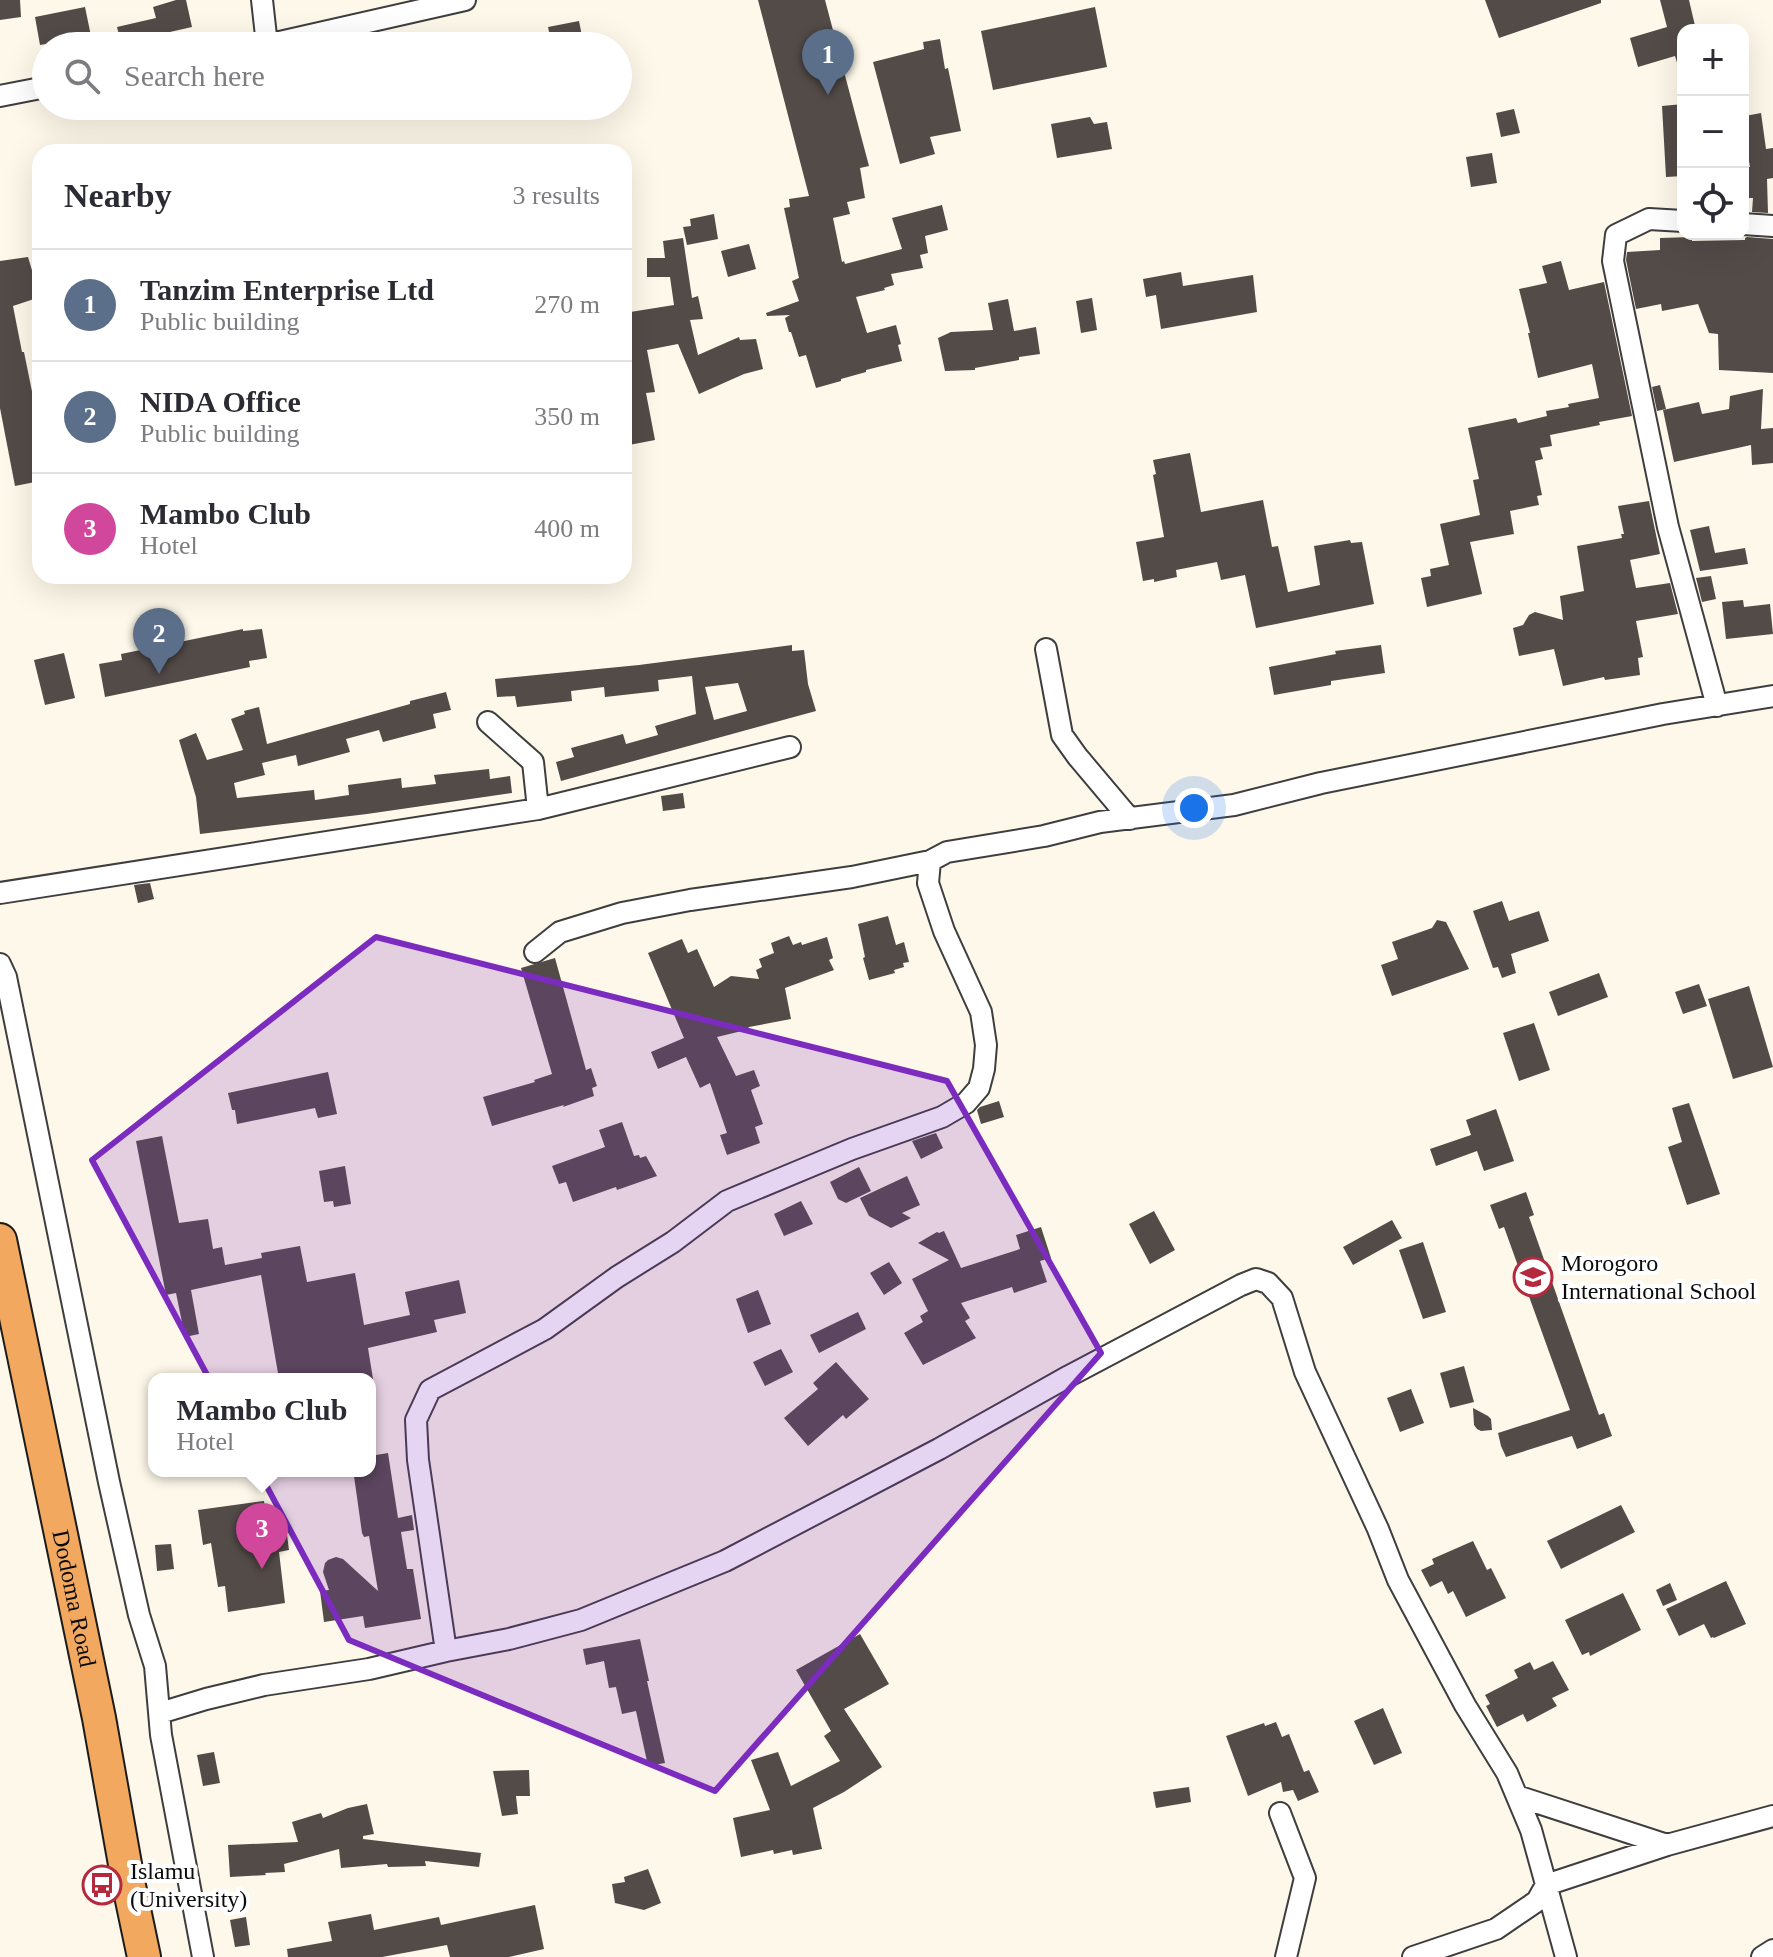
<!DOCTYPE html>
<meta charset="utf-8">
<style>
:root{--surface:#fff;--page:#f7f7f7;--text:#2b2b33;--muted:#7c7c81;--line:#e1e1e2;--accent:#b5293e}
body{margin:0;font-family:Georgia,serif;background:var(--page);color:var(--text)}
.controls{position:absolute;right:24px;top:24px;display:grid;overflow:hidden;border-radius:16px;box-shadow:0 8px 32px #0002}
.controls button{width:72px;height:72px;display:grid;place-items:center;padding:0;border:0;border-bottom:2px solid var(--line);background:var(--surface);color:var(--text);font:40px sans-serif}
.you{position:absolute;left:1194px;top:808px;width:28px;height:28px;margin:-20px;border:6px solid #fff;border-radius:50%;background:#1a73e8;box-shadow:0 0 0 12px #1a73e833}
.badge{display:grid;place-items:center;width:52px;height:52px;border-radius:50%;background:var(--accent);color:#fff;font-size:26px;font-weight:700}
.pin{position:absolute;translate:-50% -66px;filter:drop-shadow(0 2px 4px #0008)}
.pin::after{content:'';position:absolute;top:42px;width:28px;height:24px;background:inherit;clip-path:polygon(0 0,100% 0,50% 100%)}
.popup{position:absolute;left:148px;top:1373px;width:228px;height:104px;box-sizing:border-box;display:grid;place-content:center;border-radius:16px;background:var(--surface);filter:drop-shadow(0 2px 6px #0005);font-size:26px;white-space:nowrap;color:var(--muted)}
.popup b{font-size:30px;color:var(--text)}
.popup::after{content:'';position:absolute;left:50%;top:100%;margin-left:-16px;border:16px solid transparent;border-top-color:var(--surface)}
.list{margin:0;padding:0;list-style:none}
h2{display:flex;justify-content:space-between;align-items:center;height:104px;margin:0;padding:0 32px;font-size:34px}
h2 small{font-size:26px;font-weight:400;color:var(--muted)}
.list li{display:grid;grid-template-columns:52px 1fr auto;gap:24px;align-items:center;box-sizing:border-box;height:112px;padding:0 32px;border-top:2px solid var(--line)}
.list b{display:block;font-size:30px;white-space:nowrap}
.list p{margin:0;font-size:26px;white-space:nowrap;color:var(--muted)}
.list em{font-size:26px;font-style:normal;color:var(--muted)}
.icon{flex:none;width:44px;height:44px;fill:none;stroke:currentColor;stroke-width:2;stroke-linecap:round;stroke-linejoin:round}
.map{position:relative;flex:none;width:1773px;height:1957px;overflow:hidden}
.search{position:absolute;background:var(--surface);box-shadow:0 8px 32px #0002;left:32px;top:32px;width:600px;height:88px;display:flex;align-items:center;gap:20px;box-sizing:border-box;padding:0 28px;border-radius:44px;color:var(--muted);font-size:30px}
.panel{position:absolute;background:var(--surface);box-shadow:0 8px 32px #0002;left:32px;top:144px;width:600px;height:440px;border-radius:24px}
.map>svg:first-child{display:block}
</style>
<div class="map">
<svg width="1773" height="1957" viewBox="0 0 1773 1957">
<rect width="100%" height="100%" fill="#fef8ea"/>
<!-- building -->
<path fill="#534b48" fill-rule="evenodd" d="M0,0H20L21,17L0,20Z
M176,0H186L192,27L121,43L117,27L156,18L153,7Z
M758,0H825L869,166L860,168L865,198L847,202L850,214L833,218L842,262L844,261L845,264L902,249L892,218L942,205L948,230L925,236L928,253L920,255L923,268L891,274L894,285L884,288L885,290L856,297L867,333L896,325L901,344L898,345L902,361L866,370V372L841,379V381L816,388L806,355L799,357L791,332H789L785,318L790,315L767,316L766,313L799,301L792,281L799,278L784,208L790,207L789,199L809,196Z
M1485,0H1601V3L1499,38Z
M1660,0H1689L1696,30H1683V66H1678L1675,56L1638,67L1630,38L1667,27Z
M85,7L91,36L80,38V41L52,46V43L40,45L35,17Z
M1095,7L1107,67L993,90L981,31Z
M579,21L583,41L552,46L548,27Z
M940,39L945,69L948,68L961,131L930,137L935,154L900,164L873,62L924,49L923,42Z
M1683,104V176L1666,177L1662,106Z
M1514,109L1520,133L1501,137L1496,113Z
M1761,113L1766,149L1773,148V178L1767,179L1768,213L1752,212L1753,198H1745L1744,167H1750L1746,144L1749,143L1745,116Z
M1090,117L1094,124L1107,122L1112,149L1057,158L1051,124Z
M1492,153L1497,183L1471,187L1466,157Z
M714,214L718,239L687,245L683,227L691,226L690,219Z
M1692,237V241L1745,240V238L1747,237L1773,239V373L1719,370L1718,334L1709,333L1698,304L1662,311L1661,304L1636,309L1626,260L1627,252L1660,250V238Z
M683,238L692,298L698,296L703,319L690,320L698,355L739,337L740,340L756,339L763,369L744,374L699,394L678,344L647,350L655,392L646,393L655,440L624,446V313L674,305L670,277H647V258H665L663,241Z
M749,244L756,269L728,277L721,251Z
M28,257L40,297L13,306L22,352H24L40,431V481L15,486L0,408V261Z
M1561,261L1569,290L1604,282L1632,416L1599,422L1600,425L1550,435L1552,446L1540,448L1543,459L1535,461L1542,495L1537,496L1539,505L1510,511L1514,534L1470,542L1482,594L1427,607L1421,578L1431,576L1430,569L1449,565L1440,524L1480,515L1473,480L1479,479L1468,428L1516,418L1518,423L1547,416L1546,411L1569,407L1568,404L1599,398L1592,364L1538,378L1528,333H1530L1519,289L1547,283L1542,266Z
M1181,272L1183,286L1253,275L1257,312L1161,329L1156,295L1146,297L1143,279Z
M1092,298L1097,330L1081,333L1076,301Z
M1008,299L1014,331L1036,327L1040,354L1019,357V360L975,368V370L945,371L938,338L951,332L993,330L988,303Z
M1660,385L1666,409L1657,411L1652,387Z
M1763,389L1761,429L1773,428V463L1752,465L1751,445L1674,462L1663,410L1699,402L1702,414L1729,409L1730,396Z
M1190,453L1201,512L1263,500L1272,547L1278,546L1288,592L1320,585L1314,546L1350,540L1351,543L1362,542L1374,604L1256,628L1245,575L1221,580L1217,562L1176,570L1177,577L1154,582V579L1143,581L1136,542L1164,537L1153,475L1156,474L1153,460Z
M1649,501L1660,554L1630,560L1636,588L1670,583L1678,614L1636,621L1643,657L1638,658L1640,675L1605,680L1604,677L1563,686L1554,649L1519,656L1513,628L1523,625L1529,615L1535,612L1563,620L1560,596L1584,591L1577,546L1622,538L1621,534H1624L1618,506Z
M1709,526L1715,553L1745,548L1748,564L1700,571L1690,530Z
M1711,576L1716,599L1702,602L1696,578Z
M1743,600L1744,607L1770,604L1773,634L1726,639L1722,602Z
M243,629V631L262,629L267,658L249,661L250,667L105,697L99,664L122,660L121,654Z
M792,645V651L804,650L808,684L816,711L561,781L556,762L574,757L571,748L623,734L626,744L658,735L655,726L696,714L692,676L658,680L659,691L605,697L604,687L571,691L572,701L517,707L515,696L497,697L495,679L639,665ZM738,683L747,711L714,720L705,687Z
M1381,645L1385,673L1331,681V685L1274,695L1269,667L1336,654L1335,651Z
M64,653L75,698L45,705L34,660Z
M446,692L451,710L433,714L436,728L383,742L379,730L346,739L350,752L298,766L296,755L262,763L265,775L234,783L237,798L314,790L315,800L349,795L348,785L401,778L402,788L436,784L434,775L489,769L490,779L510,776L512,793L367,814L200,834L196,797L179,740L196,733L207,760L243,750L231,719L245,714L244,711L259,707L267,744L410,704V701Z
M683,793L685,808L663,811L661,796Z
M150,883L154,899L138,903L134,885Z
M1502,901L1509,921L1539,911L1549,941L1511,954L1516,973L1502,978L1498,967L1493,968L1473,911Z
M888,916L896,945L904,942L909,962L903,963L904,967L894,970L895,973L869,980L863,958L865,957L858,924Z
M1437,920L1446,922L1469,969L1392,996L1381,965L1398,959L1392,942L1432,928Z
M789,936L793,945L801,942L802,945L827,937L833,958L829,960L834,970L785,988L791,1019L749,1027L746,1030L717,1037L736,1076L754,1070L760,1086L751,1090L763,1124L755,1127L760,1143L727,1155L720,1135L727,1133L710,1083L700,1088L686,1057L658,1069L651,1052L684,1038L648,953L682,939L688,953L697,949L714,987L731,976L759,979L756,970L762,967L759,959L774,953L771,943Z
M555,958L586,1070L591,1068L597,1086L592,1088L594,1096L563,1107L564,1105L492,1126L483,1097L535,1082L534,1080L552,1074L521,968Z
M1599,973L1608,997L1558,1016L1549,992Z
M1699,984L1707,1006L1683,1014L1675,992Z
M1749,986L1773,1067L1733,1079L1708,999Z
M1534,1023L1550,1070L1519,1081L1503,1033Z
M328,1072L337,1114L318,1118L315,1108L237,1124L235,1110H232L228,1093Z
M999,1101L1004,1117L981,1124L977,1110L980,1107Z
M1689,1103L1720,1194L1687,1205L1668,1147L1682,1142L1672,1108Z
M1496,1109L1514,1161L1484,1171L1477,1151L1436,1166L1430,1149L1471,1135L1466,1120Z
M622,1122L634,1156L639,1155L640,1158L646,1156L657,1176L617,1190L616,1187L573,1202L566,1182L559,1184L552,1166L605,1147L599,1130Z
M936,1133L943,1148L921,1159L912,1141Z
M162,1136L179,1223L208,1219L213,1249L222,1247L225,1265L262,1258L261,1253L300,1246L307,1282L355,1273L364,1325L410,1315L405,1292L459,1280L466,1313L434,1320L437,1332L368,1348L373,1379H315L314,1374L279,1379L261,1275L191,1290L199,1334L185,1337L176,1293L166,1295L136,1141Z
M345,1166L351,1204L334,1207L333,1201L324,1202L319,1171Z
M859,1167L871,1191L846,1203L838,1199L830,1182Z
M907,1176L920,1205L902,1213L911,1218L891,1228L869,1216L860,1198Z
M1526,1192L1534,1215L1529,1217L1599,1415L1604,1413L1612,1436L1577,1449L1572,1436L1506,1457L1501,1446L1498,1433L1570,1410L1504,1227L1499,1229L1490,1205Z
M801,1201L813,1224L784,1236L774,1214Z
M1154,1211L1175,1250L1150,1264L1129,1224Z
M1392,1220L1402,1238L1353,1265L1343,1247Z
M1041,1227L1051,1258L1040,1261L1047,1282L1014,1293L1012,1287L961,1303L970,1318L965,1321L976,1338L923,1365L904,1333L923,1322L920,1316L928,1311L912,1279L949,1260L918,1243L937,1232L939,1233L944,1231L961,1268L1020,1249L1016,1235Z
M1423,1242L1446,1312L1423,1319L1399,1250Z
M889,1262L902,1283L884,1295L870,1273Z
M758,1290L771,1324L748,1333L736,1299Z
M858,1312L866,1329L819,1353L810,1335Z
M781,1349L793,1372L765,1386L753,1362Z
M836,1362L869,1399L846,1419L843,1415L808,1446L784,1418L818,1389L813,1383Z
M1464,1366L1474,1402L1450,1408L1440,1373Z
M1411,1389L1424,1423L1400,1432L1387,1398Z
M1473,1408L1488,1416L1491,1419L1492,1430L1481,1431L1477,1429L1474,1425Z
M388,1453L398,1518L412,1515L414,1530L401,1532L407,1569H413L421,1619L365,1628L363,1616L324,1622L320,1591L329,1590L323,1572L325,1563L328,1560L336,1557L343,1559L378,1591L369,1536L364,1537L362,1533L354,1476L370,1473V1456Z
M264,1501L265,1510L274,1509L278,1536L287,1535L289,1550L279,1552L285,1603L228,1612L225,1586L218,1587L211,1543L203,1545L198,1510Z
M1621,1505L1635,1532L1561,1569L1547,1541Z
M1473,1541L1487,1570L1491,1568L1506,1598L1466,1617L1453,1591L1448,1594L1442,1581L1430,1587L1421,1570L1434,1564L1432,1559Z
M171,1544L174,1569L157,1571L155,1545Z
M1726,1581L1746,1624L1714,1638L1713,1637L1711,1638L1704,1624L1679,1636L1666,1609Z
M1670,1583L1677,1600L1663,1606L1656,1590Z
M1623,1593L1641,1630L1590,1656L1589,1652L1582,1655L1565,1620Z
M860,1634L889,1684L844,1709L882,1767L844,1792L813,1808L822,1849L793,1855L792,1850L774,1854L773,1850L741,1857L733,1818L770,1810L751,1760L778,1752L791,1786L840,1761L824,1736L831,1731L796,1670Z
M640,1639L649,1681H647L665,1763L648,1766L636,1711L622,1714L616,1687L609,1688L604,1661L586,1665L583,1649Z
M1553,1661L1569,1690L1552,1698L1557,1706L1527,1722L1523,1714L1497,1727L1486,1706L1490,1704L1485,1695L1518,1678L1514,1670L1530,1662L1534,1670Z
M1383,1708L1402,1753L1374,1765L1354,1721Z
M1276,1722L1282,1737L1289,1734L1304,1772L1309,1770L1319,1792L1298,1801L1293,1790L1283,1792L1281,1782L1248,1796L1226,1736L1264,1723L1265,1726Z
M214,1752L220,1783L203,1786L197,1755Z
M529,1770L530,1796H516L518,1814L502,1816L493,1771Z
M1189,1787L1191,1802L1156,1808L1153,1792Z
M367,1804L374,1834L363,1836V1839L481,1853L479,1867L425,1861L426,1866L388,1867L387,1864L341,1868L339,1849L284,1864L285,1872L265,1873L266,1875L230,1877L228,1845L298,1842L292,1822L321,1813L323,1818L348,1808Z
M648,1869L661,1903L644,1910L615,1903L612,1884L625,1882L624,1877Z
M535,1905L544,1949L509,1957H450L447,1945L382,1957H288L287,1949L332,1941L328,1922L371,1914L374,1930L439,1917L441,1925Z
M246,1917L250,1945L235,1947L230,1920Z"/>
<g fill="none" stroke-linecap="round" stroke-linejoin="round">
<defs>
<path id="minor" d="M262,0L267,45
M262,46L465,0
M0,96L46,87
M1683,221L1649,219L1616,235L1613,261L1668,527L1717,706
M1743,224L1773,226
M1046,649L1062,735L1077,756L1130,819
M488,722L533,762L538,809L790,747
M0,893L538,809
M535,952L560,932L622,913L690,900L852,877L930,861
M0,964L6,977L109,1482L139,1615L155,1666L161,1735L203,1957
M446,1651L418,1460L416,1420L430,1390L545,1329L617,1277L673,1242L727,1201L852,1149L942,1117L966,1103L979,1088L984,1069L986,1045L981,1012L944,931L928,883L930,861L947,852L1044,836L1100,822L1234,805L1321,783L1663,714L1773,696
M160,1713L206,1699L264,1685L369,1669L446,1651L509,1639L581,1620L725,1561L939,1449L1069,1376L1241,1285L1256,1279L1268,1283L1282,1298L1305,1372L1378,1529L1398,1580L1465,1705L1507,1773L1531,1830L1566,1957
M1517,1796L1667,1845
M1280,1813L1305,1878L1286,1957
M1413,1957L1496,1929L1537,1901L1546,1885L1667,1845L1773,1816
M1762,1957L1773,1950"/>
<g id="trunk">
<path id="s1" d="M0,1240L99,1718L128,1881L144,1957"/>
</g>
</defs>
<!-- minor casing -->
<use href="#minor" stroke="#3e3e3e" stroke-width="24"/>
<!-- trunk casing -->
<use href="#trunk" stroke="#1c1c1c" stroke-width="36"/>
<!-- minor -->
<use href="#minor" stroke="#fff" stroke-width="20"/>
<!-- trunk -->
<use href="#trunk" stroke="#f2a85e" stroke-width="32"/>
</g>
<!-- marked area -->
<path fill="#7b2cbf" fill-opacity="0.2" stroke="#7b2cbf" stroke-width="6" stroke-linejoin="round" d="M376,937L947,1081L1101,1353L715,1791L349,1640L92,1160Z"/>
<!-- icons -->
<defs>
<symbol id="school-ring" viewBox="-11 -11 22 22"><circle r="9.5" fill="#fff" stroke="#b5293e" stroke-width="1.5"/><path d="M0-5L7-2L0 1L-7-2ZM-4 1L0 2.5L4 1V4Q0 6-4 4Z" fill="#b5293e"/></symbol>
<symbol id="bus-ring" viewBox="-11 -11 22 22"><circle r="9.5" fill="#fff" stroke="#b5293e" stroke-width="1.5"/><path d="M-5-6H5V4H4V6H2V4H-2V6H-4V4H-5ZM-3.5-4V0h7V-4ZM-3.5 1.2v1.5H-2V1.2ZM2 1.2v1.5H3.5V1.2Z" fill="#b5293e"/></symbol>
</defs>
<g fill-rule="evenodd">
<use href="#school-ring" x="1511" y="1255" width="44" height="44"/>
<use href="#bus-ring" x="80" y="1863" width="44" height="44"/>
</g>
<g text-anchor="middle" dominant-baseline="central" stroke-width="8" stroke-linejoin="round" paint-order="stroke">
<!-- poi labels -->
<g font-size="24" fill="#0b0b0b" stroke="#fff" text-anchor="start">
<text x="1561" y="1263">Morogoro<tspan x="1561" dy="28">International School</tspan></text>
<text x="130" y="1871">Islamu<tspan x="130" dy="28">(University)</tspan></text>
</g>
<!-- street labels -->
<g font-size="24" fill="#0b0b0b" stroke="#fff">
<text stroke="none"><textPath href="#s1" startOffset="366">Dodoma Road</textPath></text>
</g>
</g>
</svg>
<div class="controls">
<button>+</button>
<button>−</button>
<button><svg class="icon" aria-label="locate" viewBox="0 0 24 24"><circle cx="12" cy="12" r="6"/><path d="M12 2v4M12 18v4M2 12h4M18 12h4"/></svg></button>
</div>
<div class="you"></div>
<div class="pin badge" style="left:828px;top:95px;background:#5c6f8a">1</div>
<div class="pin badge" style="left:159px;top:674px;background:#5c6f8a">2</div>
<div class="pin badge" style="left:262px;top:1569px;background:#d1479c">3</div>
<div class="popup"><b>Mambo Club</b>Hotel</div>
<div class="search"><svg class="icon" aria-label="search" viewBox="0 0 24 24"><circle cx="10" cy="10" r="6"/><path d="M15 15l6 6"/></svg>Search here</div>
<section class="panel">
<h2>Nearby<small>3 results</small></h2>
<ul class="list">
<li><span class="badge" style="background:#5c6f8a">1</span><div><b>Tanzim Enterprise Ltd</b><p>Public building</p></div><em>270 m</em></li>
<li><span class="badge" style="background:#5c6f8a">2</span><div><b>NIDA Office</b><p>Public building</p></div><em>350 m</em></li>
<li><span class="badge" style="background:#d1479c">3</span><div><b>Mambo Club</b><p>Hotel</p></div><em>400 m</em></li>
</ul>
</section>
</div>
